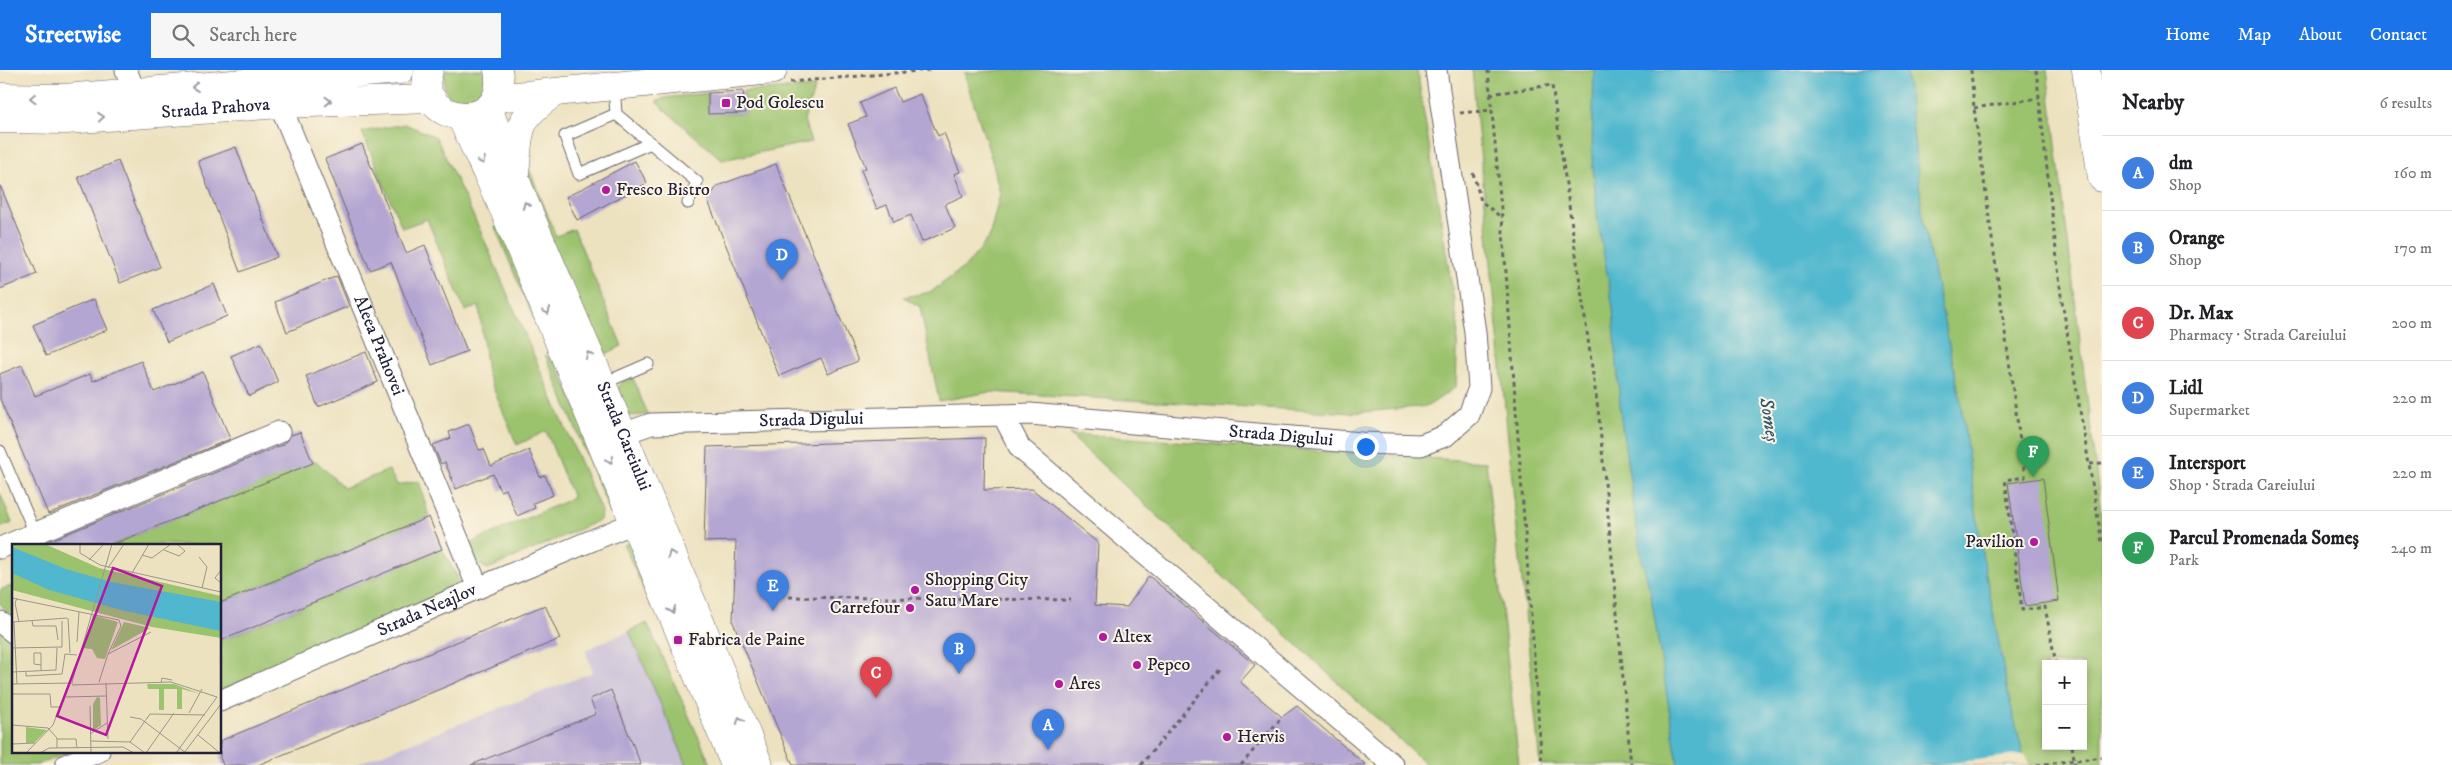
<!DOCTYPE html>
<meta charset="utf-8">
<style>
:root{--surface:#fff;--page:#f6f6f6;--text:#202124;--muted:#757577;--line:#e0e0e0;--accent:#1a73e8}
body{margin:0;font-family:"IM FELL DW Pica",serif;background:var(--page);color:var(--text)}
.controls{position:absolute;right:15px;bottom:15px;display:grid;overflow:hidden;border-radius:0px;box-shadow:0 2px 8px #0003}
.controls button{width:45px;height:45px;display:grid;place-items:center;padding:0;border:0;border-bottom:1px solid var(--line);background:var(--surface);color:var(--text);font:25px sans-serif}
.you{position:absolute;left:1365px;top:376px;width:18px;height:18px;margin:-12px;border:4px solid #fff;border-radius:50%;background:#1a73e8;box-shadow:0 0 0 8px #1a73e833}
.badge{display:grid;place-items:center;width:32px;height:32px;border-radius:50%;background:var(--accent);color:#fff;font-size:16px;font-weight:700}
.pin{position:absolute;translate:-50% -41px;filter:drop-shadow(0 1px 2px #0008)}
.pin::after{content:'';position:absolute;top:26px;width:18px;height:15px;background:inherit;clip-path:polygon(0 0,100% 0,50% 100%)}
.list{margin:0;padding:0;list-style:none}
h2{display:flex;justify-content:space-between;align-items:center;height:65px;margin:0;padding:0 20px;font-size:21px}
h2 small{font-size:16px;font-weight:400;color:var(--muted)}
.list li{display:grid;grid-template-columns:32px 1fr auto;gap:15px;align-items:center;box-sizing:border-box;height:75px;padding:0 20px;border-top:1px solid var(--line)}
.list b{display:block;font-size:19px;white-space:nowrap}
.list p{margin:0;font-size:16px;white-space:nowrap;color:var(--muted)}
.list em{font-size:16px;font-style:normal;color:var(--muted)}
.icon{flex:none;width:28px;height:28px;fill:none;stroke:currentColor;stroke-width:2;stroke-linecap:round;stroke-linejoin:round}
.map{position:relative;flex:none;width:2102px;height:695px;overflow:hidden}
header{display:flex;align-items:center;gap:30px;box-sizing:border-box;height:70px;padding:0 25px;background:var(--accent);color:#fff}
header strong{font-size:24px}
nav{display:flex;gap:28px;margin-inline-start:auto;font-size:18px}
.search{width:350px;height:45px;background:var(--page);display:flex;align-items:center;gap:12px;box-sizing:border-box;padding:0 18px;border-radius:0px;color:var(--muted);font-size:19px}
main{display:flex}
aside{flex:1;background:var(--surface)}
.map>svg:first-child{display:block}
</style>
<header>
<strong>Streetwise</strong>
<div class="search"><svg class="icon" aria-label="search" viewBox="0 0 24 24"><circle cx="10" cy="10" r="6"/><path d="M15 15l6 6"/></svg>Search here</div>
<nav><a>Home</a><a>Map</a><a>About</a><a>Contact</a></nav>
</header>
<main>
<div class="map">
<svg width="2102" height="695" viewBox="0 0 2102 695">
<rect width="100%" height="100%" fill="#fcf5e5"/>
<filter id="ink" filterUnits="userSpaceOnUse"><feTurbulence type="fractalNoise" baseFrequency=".02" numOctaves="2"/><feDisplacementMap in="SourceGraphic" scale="10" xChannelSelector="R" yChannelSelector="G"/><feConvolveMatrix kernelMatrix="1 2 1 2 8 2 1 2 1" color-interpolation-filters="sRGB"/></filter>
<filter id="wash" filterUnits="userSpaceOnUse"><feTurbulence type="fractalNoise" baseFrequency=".0096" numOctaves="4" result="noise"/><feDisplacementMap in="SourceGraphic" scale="20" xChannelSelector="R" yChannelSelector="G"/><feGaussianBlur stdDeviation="1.12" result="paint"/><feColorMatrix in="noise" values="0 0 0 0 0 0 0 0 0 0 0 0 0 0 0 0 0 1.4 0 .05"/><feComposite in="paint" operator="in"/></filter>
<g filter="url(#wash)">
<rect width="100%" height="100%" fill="#ede2c0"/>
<!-- industrial -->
<path fill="#c9bfd8" d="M629,561L687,695H354L593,602L585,580Z"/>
<!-- green -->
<path fill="#9bc26d" stroke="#5e7254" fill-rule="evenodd" d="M446,0H486L484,25C461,40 437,29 446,0Z
M1004,0H1417L1458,256L1456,317L1428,336L1352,343L990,322L939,331L920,237L904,227L931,222L967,195L989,168L1000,124L992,90L964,3Z
M1472,0H2047L2102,451V695H1540ZM2046,594H2083V676H2046Z
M815,17L804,50L811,72L722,90L656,32L664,28L708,23V43H746L743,21Z
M405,54L436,67L480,160L601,441L600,450L488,499L476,493L470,473L573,428L546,361L517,375L487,303L479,236L465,241L427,149L402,158L362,62Z
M466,76L494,137L487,141L458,78Z
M528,96L556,166L574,159L622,276L601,286L518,100Z
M502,154L541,248L535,252L495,157Z
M545,284L556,294L624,441L612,447Z
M633,308L648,345L626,346L617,321L621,312Z
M1069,364L1486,392L1519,695H1427Z
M316,391L344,418L389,400L397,415L419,411L429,447L220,533V475H111Z
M0,423L12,453L0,458Z
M631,472L662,529L651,536L624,475Z
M442,479L463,518L220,622V571Z
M14,515V549L0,534V520Z
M0,552L14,563V681H72L37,695H0Z
M647,553L711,695H687L629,561Z"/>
<!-- water -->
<path fill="#50b7ce" stroke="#396c84" d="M1594,0H1906L1924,156L1960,327L1982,483L1995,552L2009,628L2026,695H1678L1650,520L1642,491L1621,350L1613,238L1598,152L1592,87Z"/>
<!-- pier -->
<path fill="#ede2c0" d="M2025,684L2028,695H1936Z"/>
<g id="blocks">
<!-- building -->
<path fill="#b4a6d2" d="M894,18L900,32L920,24L938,66L944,63L960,102L954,104L963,126L945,134L955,158L922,172L911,145L894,152L887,135L877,139L861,100L866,98L848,54L866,47L860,33Z
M743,21L746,43L708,44V23Z
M362,74L406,183L425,175L467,281L432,295L391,192L370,200L325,89Z
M236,77L277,187L240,202L198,91Z
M118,91L160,197L120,213L78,107Z
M635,91L647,113L577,150L566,127Z
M776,94L858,291L828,304L821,288L779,306L708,131L717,116Z
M0,115L37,204L0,219Z
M337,206L349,236L287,262L275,232Z
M214,214L227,246L167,272L153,240Z
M94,229L107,260L46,286L33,255Z
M261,273L278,312L249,326L231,286Z
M366,282L378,312L318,337L306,306Z
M141,291L154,322L203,302L230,369L48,444L0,329V304L22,295L35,326L90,304L93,311Z
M469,354L479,380L484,379L491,396L529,380L540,407L545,405L553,425L533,433L535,438L517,446L506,419L500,421L493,404L456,419L445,392L441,394L433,375L451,368L449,362Z
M300,362L313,393L111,475H40L284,374L291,365Z
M985,368L984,420L1032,419L1098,473L1095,535L1127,537L1149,506L1255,595L1240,612L1282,647L1297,636L1366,695H793L733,552L736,471L704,472L707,377Z
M2043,408L2059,531L2025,536L2008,413Z
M429,447L442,479L220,571V533Z
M545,535L560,569L258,695H223L220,688V671Z
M611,620L641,695H471L596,644L590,629Z"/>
</g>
</g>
<g filter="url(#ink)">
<use href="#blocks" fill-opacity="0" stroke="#69656a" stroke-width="1"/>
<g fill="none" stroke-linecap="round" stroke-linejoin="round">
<defs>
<path id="lane" d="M614,16L616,44L697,112L688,133
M616,44L565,66L579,104L651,73
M602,314L648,294
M0,381L35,463"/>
<g id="street">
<path d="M126,0L135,22"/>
<path id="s1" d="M280,34L478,518"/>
<path id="s2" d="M1003,345L1030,344L1361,373L1421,375L1445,366L1469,345L1479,318L1475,262L1436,0"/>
<path id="s3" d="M622,364L651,354L1003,345L1020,378L1393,695"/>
<path d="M0,478L279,362"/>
<path d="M0,552L14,563"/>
<path id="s4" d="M220,631L478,518L636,452"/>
<path d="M66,695L99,681"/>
</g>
<g id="secondary">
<path d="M2086,0L2102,108"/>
<path d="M0,27L64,28L400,0"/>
<path id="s5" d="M0,49L66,50L280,34L432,29"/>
</g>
<g id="primary">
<path d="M429,0C409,53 511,69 498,0"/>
<path d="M362,3L369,0"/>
<path d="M496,28L773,0"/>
<path id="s6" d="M488,38L525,134L602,314L759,695"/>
<path d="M461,47L505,142L735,695"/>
<path d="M515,103C520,59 515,49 554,23"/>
</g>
</defs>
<!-- lane casing -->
<use href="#lane" stroke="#69656a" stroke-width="13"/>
<!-- street casing -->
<use href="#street" stroke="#69656a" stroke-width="23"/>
<!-- secondary casing -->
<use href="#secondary" stroke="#69656a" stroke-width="29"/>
<!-- primary casing -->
<use href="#primary" stroke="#69656a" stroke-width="29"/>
<!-- path -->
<path stroke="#69656a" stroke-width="3" stroke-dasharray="4 4" stroke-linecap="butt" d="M1488,0L1502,148L1542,695
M1971,0L1974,38L2025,407L2005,410L2022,540L2045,537L2056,594
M2036,0L2061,225L2102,473
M790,12L930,0
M1490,24L1552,15L1599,347L1631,695
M1974,38L2039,28
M1460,43L1492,40
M1473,103L1481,131L1502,148
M2090,394L2102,393
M789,527L1071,530
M2072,676L2075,695
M1141,695L1221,598
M1241,695L1282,647"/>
<!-- lane -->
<use href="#lane" stroke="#fff" stroke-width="11"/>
<!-- street -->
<use href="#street" stroke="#fff" stroke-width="21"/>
<!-- secondary -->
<use href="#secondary" stroke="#fff" stroke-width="28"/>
<!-- primary -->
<use href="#primary" stroke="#fff" stroke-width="28"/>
<!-- path-bridge -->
<path stroke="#69656a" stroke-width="3" stroke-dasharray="4 4" stroke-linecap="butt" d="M2037,695L2102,687"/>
</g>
<!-- one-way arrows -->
<defs><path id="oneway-chevron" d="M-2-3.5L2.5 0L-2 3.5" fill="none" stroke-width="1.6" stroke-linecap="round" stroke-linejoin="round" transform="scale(1.25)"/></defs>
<g stroke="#9c9ca7">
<use href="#oneway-chevron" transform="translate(195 17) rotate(174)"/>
<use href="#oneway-chevron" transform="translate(33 28) rotate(179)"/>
<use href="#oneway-chevron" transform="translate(328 31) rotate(-2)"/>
<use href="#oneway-chevron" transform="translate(101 47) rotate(-5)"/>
<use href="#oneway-chevron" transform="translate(482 91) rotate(65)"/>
<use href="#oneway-chevron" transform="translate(526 135) rotate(-112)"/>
<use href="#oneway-chevron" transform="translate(547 241) rotate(67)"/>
<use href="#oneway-chevron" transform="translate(589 285) rotate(-113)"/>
<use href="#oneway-chevron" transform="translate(610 390) rotate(67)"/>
<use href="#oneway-chevron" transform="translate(671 484) rotate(-112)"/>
<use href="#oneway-chevron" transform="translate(672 540) rotate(68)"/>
<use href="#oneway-chevron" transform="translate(740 650) rotate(-112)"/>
</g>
</g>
<!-- markers -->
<g fill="#b5179e" stroke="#fcf5e5" stroke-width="2">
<rect x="721" y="28" width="10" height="10" rx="2.5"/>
<circle cx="606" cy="120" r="5"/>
<circle cx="2034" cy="472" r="5"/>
<circle cx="915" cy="520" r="5"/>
<circle cx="910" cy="538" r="5"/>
<circle cx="1103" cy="567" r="5"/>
<rect x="673" y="565" width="10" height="10" rx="2.5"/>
<circle cx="1137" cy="595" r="5"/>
<circle cx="1059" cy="614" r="5"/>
<circle cx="1227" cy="667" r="5"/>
</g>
<g text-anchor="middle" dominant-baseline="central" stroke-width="4" stroke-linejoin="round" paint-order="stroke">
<!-- poi labels -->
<g font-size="18" fill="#22223b" stroke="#fcf5e5" text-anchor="start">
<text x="736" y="33">Pod Golescu</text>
<text x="616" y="120">Fresco Bistro</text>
<text x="2024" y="472" text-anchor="end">Pavilion</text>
<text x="925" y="510">Shopping City<tspan x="925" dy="21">Satu Mare</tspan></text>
<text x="900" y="538" text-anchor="end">Carrefour</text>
<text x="1113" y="567">Altex</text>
<text x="688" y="570">Fabrica de Paine</text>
<text x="1147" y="595">Pepco</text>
<text x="1069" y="614">Ares</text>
<text x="1237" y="667">Hervis</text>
</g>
<!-- street labels -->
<g font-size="18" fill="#22223b" stroke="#fcf5e5">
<text stroke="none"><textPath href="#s5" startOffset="216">Strada Prahova</textPath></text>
<text stroke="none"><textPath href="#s1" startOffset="261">Aleea Prahovei</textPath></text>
<text stroke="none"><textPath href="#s3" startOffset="191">Strada Digului</textPath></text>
<text stroke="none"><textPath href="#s6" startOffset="355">Strada Careiului</textPath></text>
<text stroke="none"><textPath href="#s2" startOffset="279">Strada Digului</textPath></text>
<text stroke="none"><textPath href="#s4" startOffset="226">Strada Neajlov</textPath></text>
</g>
<!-- water labels -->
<g font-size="19" font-style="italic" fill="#32566e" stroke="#fcf5e5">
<text transform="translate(1769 350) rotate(81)">Someș</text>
</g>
</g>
<!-- overview -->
<g transform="translate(12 474)">
<rect width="209" height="209" fill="#ede2c0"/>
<path d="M0,0H33L87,24L209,52V94L140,83L0,46ZM81,71L106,78L93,115L85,114L80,105L71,104ZM112,78L138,84L99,106ZM135,140H162L188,150L170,145V165H165V145H152V166H147V145H136ZM85,153L88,154L89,181L81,187V160ZM14,183L35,186L22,199H14Z" fill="#9bc26d"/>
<path d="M0,3L54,25L99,38L209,58V87L113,67L37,46L0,29Z" fill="#50b7ce"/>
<path fill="none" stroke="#9c958b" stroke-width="1" d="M68,0V9L88,21L209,48M152,6L167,12L173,7L165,0M130,11L140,14L159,0M187,13L195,23L190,44M77,16L92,0M96,24L112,0M209,26L203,34L209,39M120,29L137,0M0,54L107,76L109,82L96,110M5,54L3,59L7,78M56,74L58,109M20,77L21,82H44L46,96M0,78L55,74M2,78L5,140M65,98L67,68M0,104L50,103V77M29,126V109H22V120L29,121M0,128L44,126L45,104M14,128V132L50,130L53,110L65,111M60,138L100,0M87,138L96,110L139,88M94,139L96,195M149,139L150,134L160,136M0,140L61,139M60,141L159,138L205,153M0,150H38L39,163H50M54,153L94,152M78,162L79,209M177,169L190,145M118,173L129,175L174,209M0,181L36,184L45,194V204M78,190L95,179M186,191L208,209M45,195H64L65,204M79,197L118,198L133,209M118,198L138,170L193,171M0,200L23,199M14,209L41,181L55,144M28,209L37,204L111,203L122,209M134,209L162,169M164,209L205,153M172,209L209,160"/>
<path fill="#b5179e" fill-opacity="0.15" stroke="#b5179e" stroke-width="2.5" d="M101,24L150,42L94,191L45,172Z"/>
<rect width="209" height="209" fill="none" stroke="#22223b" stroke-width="2.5"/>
</g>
</svg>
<div class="controls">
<button>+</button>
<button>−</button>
</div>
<div class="you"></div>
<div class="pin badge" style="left:1048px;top:680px;background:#3f7fe0">A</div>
<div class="pin badge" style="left:959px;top:604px;background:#3f7fe0">B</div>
<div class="pin badge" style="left:876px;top:628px;background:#e0444e">C</div>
<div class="pin badge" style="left:782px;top:210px;background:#3f7fe0">D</div>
<div class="pin badge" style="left:773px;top:541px;background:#3f7fe0">E</div>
<div class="pin badge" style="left:2033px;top:407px;background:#2e9e5b">F</div>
</div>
<aside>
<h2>Nearby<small>6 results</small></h2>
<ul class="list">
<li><span class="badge" style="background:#3f7fe0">A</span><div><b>dm</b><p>Shop</p></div><em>160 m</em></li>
<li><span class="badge" style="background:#3f7fe0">B</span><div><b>Orange</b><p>Shop</p></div><em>170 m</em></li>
<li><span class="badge" style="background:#e0444e">C</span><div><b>Dr. Max</b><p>Pharmacy · Strada Careiului</p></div><em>200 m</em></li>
<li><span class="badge" style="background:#3f7fe0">D</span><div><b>Lidl</b><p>Supermarket</p></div><em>220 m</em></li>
<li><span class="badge" style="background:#3f7fe0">E</span><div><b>Intersport</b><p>Shop · Strada Careiului</p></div><em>220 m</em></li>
<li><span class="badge" style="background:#2e9e5b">F</span><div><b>Parcul Promenada Someș</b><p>Park</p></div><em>240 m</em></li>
</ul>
</aside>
</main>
